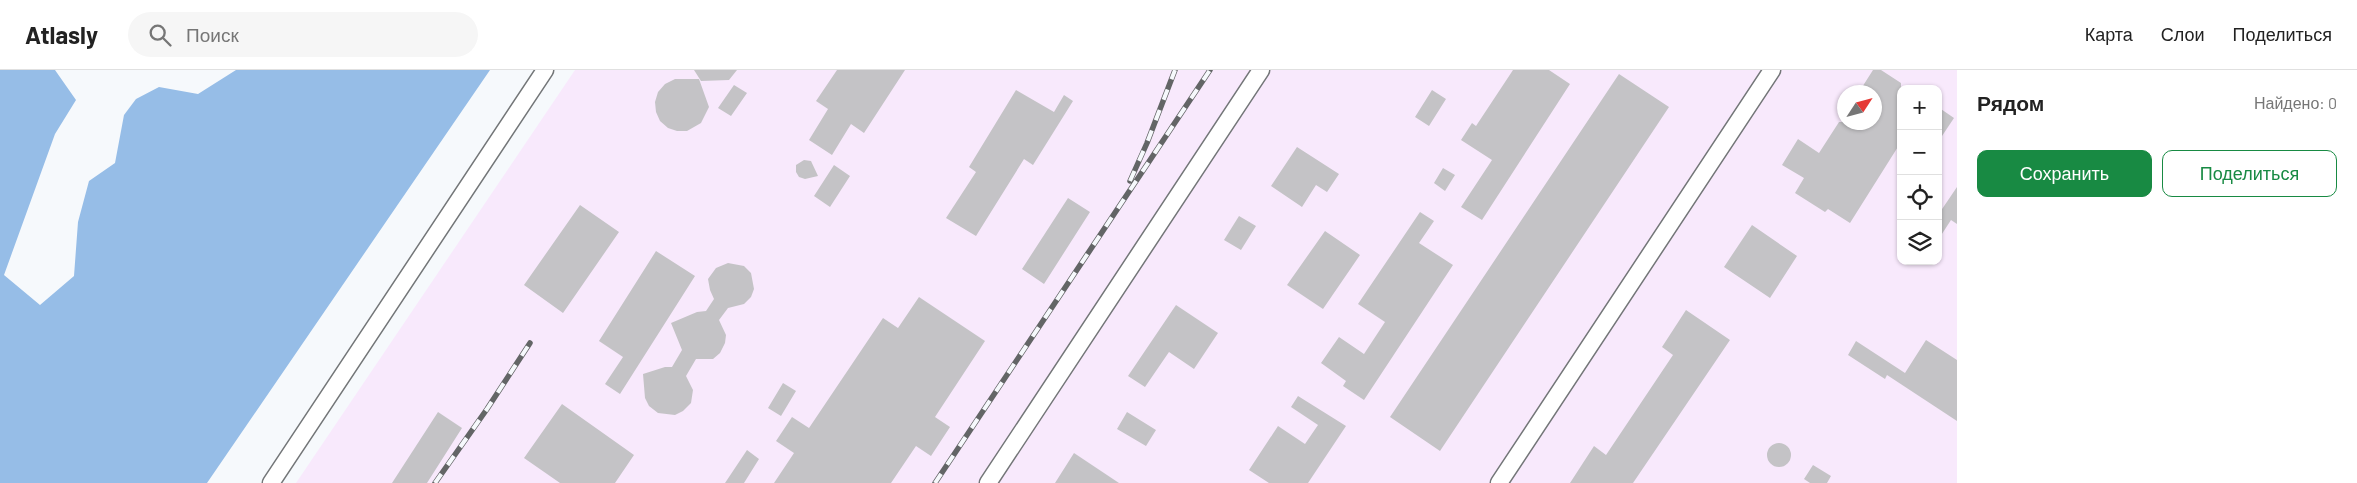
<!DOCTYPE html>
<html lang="ru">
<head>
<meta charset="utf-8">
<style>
	body { margin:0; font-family:Barlow,sans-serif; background:#f6f6f6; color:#222 }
	.controls { position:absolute; right:15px; top:15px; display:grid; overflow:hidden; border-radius:10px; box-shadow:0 1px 4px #0004 }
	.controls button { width:45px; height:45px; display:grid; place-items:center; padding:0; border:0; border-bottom:1px solid #e0e0e0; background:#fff; color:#222; font:25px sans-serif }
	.compass { position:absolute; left:1837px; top:15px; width:45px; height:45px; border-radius:50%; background:#fff; box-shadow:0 1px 4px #0004; rotate:54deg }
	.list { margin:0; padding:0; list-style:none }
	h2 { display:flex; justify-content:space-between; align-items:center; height:65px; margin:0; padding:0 20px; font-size:21px }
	h2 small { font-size:16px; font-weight:400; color:#767676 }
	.actions { display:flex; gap:10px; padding:15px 20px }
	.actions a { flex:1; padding:11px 0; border:1px solid #188a43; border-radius:10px; text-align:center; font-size:18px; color:#188a43 }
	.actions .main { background:#188a43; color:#fff }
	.icon { flex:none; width:28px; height:28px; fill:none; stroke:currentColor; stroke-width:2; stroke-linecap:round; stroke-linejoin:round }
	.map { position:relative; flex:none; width:1957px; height:413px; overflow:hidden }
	header { display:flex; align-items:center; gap:30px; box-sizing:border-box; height:70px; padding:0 25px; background:#fff; border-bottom:1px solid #e0e0e0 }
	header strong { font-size:24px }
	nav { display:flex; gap:28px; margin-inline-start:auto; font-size:18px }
	.search { width:350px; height:45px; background:#f6f6f6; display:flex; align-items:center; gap:12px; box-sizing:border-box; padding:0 18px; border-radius:28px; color:#767676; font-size:19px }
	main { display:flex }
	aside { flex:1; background:#fff }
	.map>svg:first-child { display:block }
	.industrial { fill:#f8e9fc; fill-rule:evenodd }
	.forest { fill:#96bde7 }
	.building { fill:#c4c3c6 }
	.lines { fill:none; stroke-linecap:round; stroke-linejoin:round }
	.minor-casing { stroke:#737678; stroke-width:19 }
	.minor { stroke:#fff; stroke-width:16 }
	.rail-casing { stroke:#636566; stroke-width:5.5 }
	.rail { stroke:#f6f9fc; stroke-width:4; stroke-dasharray:11; stroke-linecap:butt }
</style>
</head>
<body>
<header>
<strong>Atlasly</strong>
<div class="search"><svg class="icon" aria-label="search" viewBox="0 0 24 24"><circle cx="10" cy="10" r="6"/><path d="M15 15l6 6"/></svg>Поиск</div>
<nav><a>Карта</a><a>Слои</a><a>Поделиться</a></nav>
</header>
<main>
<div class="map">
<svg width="1957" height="413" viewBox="0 0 1957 413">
	<rect width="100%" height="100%" fill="#f6f9fc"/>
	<path class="industrial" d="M 575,0 L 1957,0 L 1957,413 L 296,413 ZM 1901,19 L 1938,19 L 1938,191 L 1901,191 ZM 1844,22 L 1874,22 L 1874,52 L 1844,52 Z"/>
	<path class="forest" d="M 0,0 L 55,0 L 76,30 L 55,64 L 4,205 L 40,235 L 74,206 L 78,152 L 89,111 L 115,93 L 124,45 L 136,29 L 159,17 L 198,24 L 236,0 L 490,0 L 207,413 L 0,413 Z"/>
	<path class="building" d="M 694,0 L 737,0 L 729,10 L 701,11 Z
		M 837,0 L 905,0 L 864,63 L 851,54 L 832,85 L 809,70 L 828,39 L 816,31 Z
		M 1513,0 L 1549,0 L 1570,14 L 1482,150 L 1461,137 L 1492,90 L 1461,70 L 1472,53 L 1476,56 Z
		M 1873,0 L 1881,0 L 1901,13 L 1901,72 L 1850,153 L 1828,139 L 1825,142 L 1795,123 L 1804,108 L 1782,95 L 1798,69 L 1819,83 L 1839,52 L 1874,52 L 1874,22 L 1859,22 Z
		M 1619,4 L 1669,37 L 1440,381 L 1390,347 Z
		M 675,9 L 699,9 L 709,37 L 701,53 L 687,61 L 677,61 L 668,58 L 660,51 L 656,42 L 655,32 L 658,22 L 665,14 Z
		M 734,15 L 747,23 L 731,46 L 718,38 Z
		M 1016,20 L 1054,42 L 1064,25 L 1073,31 L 1033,95 L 1024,89 L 976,166 L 946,148 L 976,102 L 969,97 Z
		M 1432,20 L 1446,29 L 1429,56 L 1415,47 Z
		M 1938,37 L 1954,48 L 1938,72 Z
		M 1297,77 L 1339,104 L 1327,122 L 1316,115 L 1302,137 L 1271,116 Z
		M 804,90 L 811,91 L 818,106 L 805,109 L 799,107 L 796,102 L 796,95 Z
		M 834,95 L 850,106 L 830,137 L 814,126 Z
		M 1443,98 L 1455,105 L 1445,121 L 1434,113 Z
		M 1957,117 L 1957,154 L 1951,150 L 1938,170 L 1938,145 Z
		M 1068,128 L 1090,142 L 1044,214 L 1022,199 Z
		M 580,135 L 619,162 L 563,243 L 524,215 Z
		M 1420,142 L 1434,151 L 1419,173 L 1453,195 L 1364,330 L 1343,316 L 1346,311 L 1321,293 L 1339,267 L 1364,284 L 1385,252 L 1358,234 Z
		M 1239,146 L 1256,156 L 1241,180 L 1224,170 Z
		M 1752,155 L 1797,186 L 1770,228 L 1724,197 Z
		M 1325,161 L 1360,185 L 1323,239 L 1287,215 Z
		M 656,181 L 695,206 L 620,324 L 605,314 L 623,287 L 599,271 Z
		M 728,193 L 744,196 L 751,203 L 754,219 L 751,227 L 744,234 L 728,238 L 719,250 L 726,265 L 725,273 L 720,283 L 713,289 L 696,289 L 686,306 L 693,320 L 691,333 L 683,341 L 675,345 L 658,343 L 649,336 L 645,328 L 643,304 L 665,297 L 672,297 L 682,280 L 671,253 L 697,242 L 706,241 L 714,229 L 710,220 L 708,209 L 716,198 Z
		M 919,227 L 985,271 L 935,347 L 950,357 L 931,386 L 916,376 L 891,413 L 774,413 L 794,383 L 776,371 L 792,347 L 809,358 L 883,248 L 898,258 Z
		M 1176,235 L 1218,263 L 1194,299 L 1169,282 L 1145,317 L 1128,306 Z
		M 1686,240 L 1730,270 L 1633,413 L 1570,413 L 1594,376 L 1606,385 L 1673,285 L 1662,277 Z
		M 1926,270 L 1957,290 L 1957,351 L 1887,305 L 1885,309 L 1848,285 L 1856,271 L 1905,303 Z
		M 783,313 L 796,321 L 781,346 L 768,338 Z
		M 1298,326 L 1346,356 L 1308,413 L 1269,413 L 1249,400 L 1278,356 L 1305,374 L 1318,355 L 1291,337 Z
		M 562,334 L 634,385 L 615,413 L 560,413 L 524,388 Z
		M 438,342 L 462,358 L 427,413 L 392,413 Z
		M 1127,342 L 1156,360 L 1146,376 L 1117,359 Z
		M1767 385a12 12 0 1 1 24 0a12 12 0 1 1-24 0Z
		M 747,380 L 759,389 L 744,413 L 725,413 Z
		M 1074,383 L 1119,413 L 1055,413 Z
		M 1813,395 L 1831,406 L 1827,413 L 1810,413 L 1804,409 Z"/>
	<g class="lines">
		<defs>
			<path id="minor" d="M 271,413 L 545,0
				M 988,413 L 1261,0
				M 1499,413 L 1772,0"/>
		</defs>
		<use href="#minor" class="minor-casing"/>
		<use href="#minor" class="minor"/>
		<defs>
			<path id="rail" d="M 1130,111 L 1147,73 L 1175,0
				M 435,413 L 487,339 L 530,273
				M 935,413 L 1210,0"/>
		</defs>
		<use href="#rail" class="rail-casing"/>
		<use href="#rail" class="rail"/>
	</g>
</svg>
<div class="controls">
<button>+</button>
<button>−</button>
<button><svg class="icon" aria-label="locate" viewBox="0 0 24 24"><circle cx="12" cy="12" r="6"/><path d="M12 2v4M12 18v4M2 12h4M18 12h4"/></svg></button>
<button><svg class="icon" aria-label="layers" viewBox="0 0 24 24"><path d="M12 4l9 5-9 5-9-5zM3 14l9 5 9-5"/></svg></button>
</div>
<svg class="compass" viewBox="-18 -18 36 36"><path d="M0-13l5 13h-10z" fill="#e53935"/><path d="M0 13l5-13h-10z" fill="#767676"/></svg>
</div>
<aside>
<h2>Рядом<small>Найдено: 0</small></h2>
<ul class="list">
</ul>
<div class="actions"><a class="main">Сохранить</a><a>Поделиться</a></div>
</aside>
</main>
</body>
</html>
